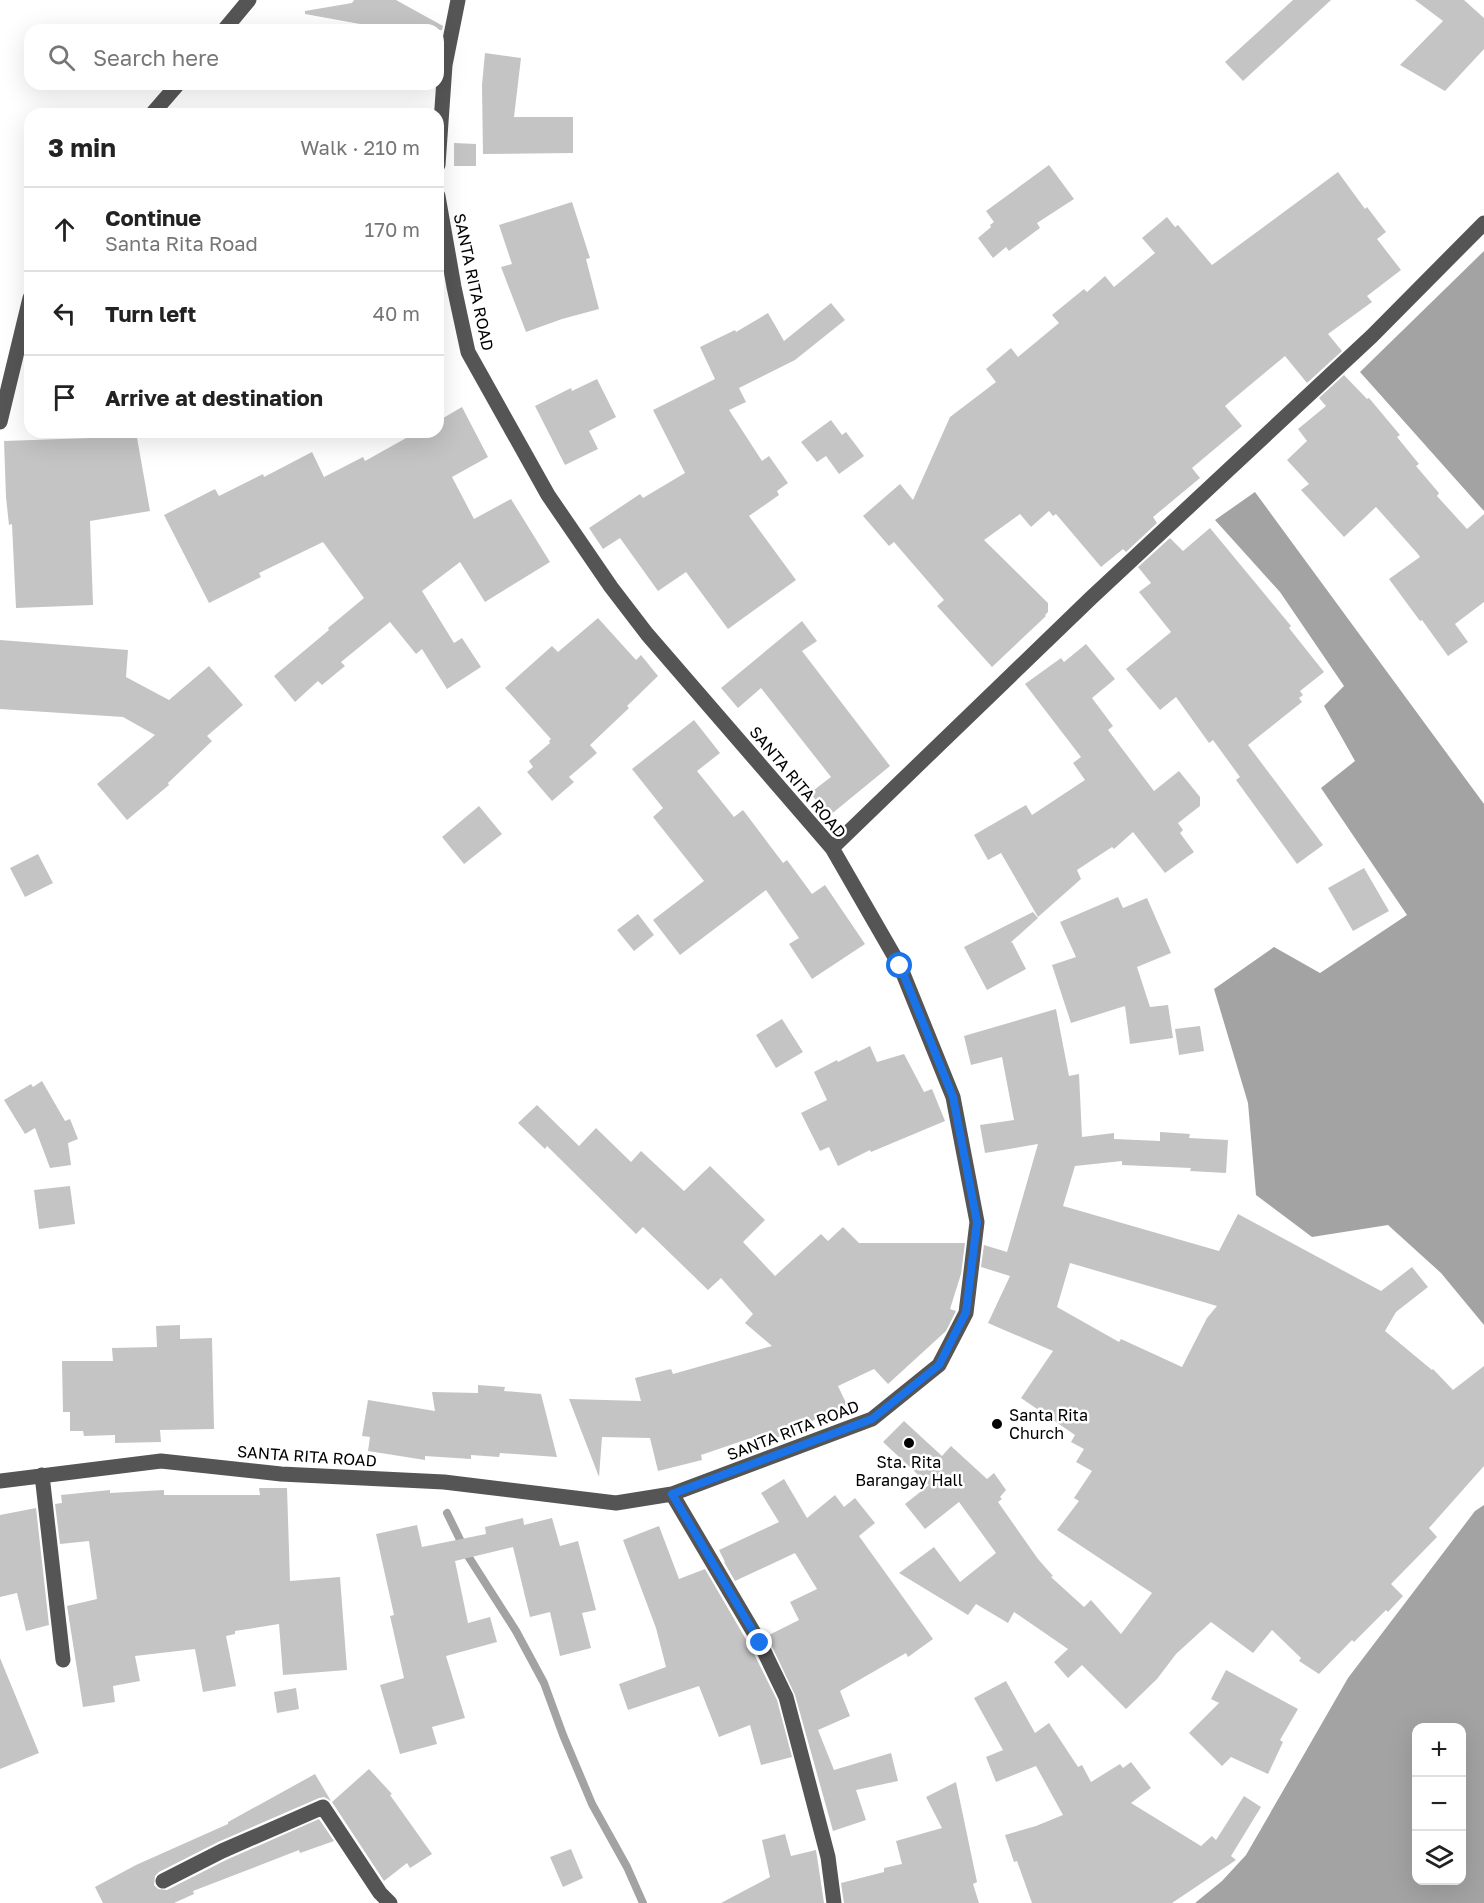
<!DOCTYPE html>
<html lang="en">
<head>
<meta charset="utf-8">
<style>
	body { margin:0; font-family:"Golos Text",sans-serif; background:#f6f6f6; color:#222 }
	.controls { position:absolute; right:18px; bottom:18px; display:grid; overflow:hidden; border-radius:12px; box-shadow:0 6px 24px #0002 }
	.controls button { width:54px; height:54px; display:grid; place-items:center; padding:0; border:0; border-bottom:2px solid #e0e0e0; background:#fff; color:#222; font:30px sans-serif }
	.stop { position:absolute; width:18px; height:18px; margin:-14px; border:4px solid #1a73e8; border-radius:50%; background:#fff }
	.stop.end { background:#1a73e8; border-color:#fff; box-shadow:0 2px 6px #0008 }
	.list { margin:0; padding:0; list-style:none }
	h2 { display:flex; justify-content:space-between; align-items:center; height:78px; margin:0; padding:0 24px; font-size:26px }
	h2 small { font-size:20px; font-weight:400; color:#767676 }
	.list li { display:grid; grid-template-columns:39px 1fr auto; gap:18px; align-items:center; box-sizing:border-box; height:84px; padding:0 24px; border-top:2px solid #e0e0e0 }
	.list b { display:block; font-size:22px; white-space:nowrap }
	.list p { margin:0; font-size:20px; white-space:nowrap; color:#767676 }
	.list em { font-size:20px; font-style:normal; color:#767676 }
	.icon { flex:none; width:33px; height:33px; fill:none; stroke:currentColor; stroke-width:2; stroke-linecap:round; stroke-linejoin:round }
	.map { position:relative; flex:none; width:1484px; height:1903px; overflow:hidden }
	.search { position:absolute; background:#fff; box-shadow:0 6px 24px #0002; left:24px; top:24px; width:420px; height:66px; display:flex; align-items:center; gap:15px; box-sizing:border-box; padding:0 21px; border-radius:18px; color:#767676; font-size:22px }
	.panel { position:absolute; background:#fff; box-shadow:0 6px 24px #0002; left:24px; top:108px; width:420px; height:330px; border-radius:18px }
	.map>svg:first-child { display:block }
	.water { fill:#a3a3a3; fill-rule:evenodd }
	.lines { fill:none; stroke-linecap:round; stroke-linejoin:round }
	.stream { stroke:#a3a3a3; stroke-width:8 }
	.building { fill:#c4c4c4; fill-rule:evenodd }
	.minor { stroke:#555; stroke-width:15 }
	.route { stroke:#1a73e8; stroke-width:8 }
	.poi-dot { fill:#000; stroke:#fff; stroke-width:2 }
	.labels { text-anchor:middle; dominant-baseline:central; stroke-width:5; stroke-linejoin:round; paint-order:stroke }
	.street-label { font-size:16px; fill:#000; stroke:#fff }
	.poi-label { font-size:16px; fill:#000; stroke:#fff; text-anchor:start }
</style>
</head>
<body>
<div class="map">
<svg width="1484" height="1903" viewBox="0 0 1484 1903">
	<rect width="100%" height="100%" fill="#fff"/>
	<path class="water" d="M 1484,251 L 1484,511 L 1360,372 Z
		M 1255,492 L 1484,804 L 1484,1325 L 1441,1273 L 1388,1225 L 1312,1237 L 1256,1195 L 1248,1103 L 1214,989 L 1274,947 L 1320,973 L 1407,915 L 1321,788 L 1355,761 L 1324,706 L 1344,686 L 1280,592 L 1215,520 Z
		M 1484,1505 L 1484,1903 L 1195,1903 L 1222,1881 L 1246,1855 L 1348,1678 L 1475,1511 ZM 1416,1728 L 1462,1728 L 1462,1880 L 1416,1880 Z"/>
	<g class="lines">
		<path class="stream" d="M 447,1513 L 468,1556 L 516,1631 L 544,1683 L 563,1735 L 592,1804 L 627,1867 L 643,1903"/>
	</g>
	<path class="building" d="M 354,0 L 396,0 L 443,26 L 442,30 L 393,30 L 305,14 L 305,11 L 352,3 Z
		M 1293,0 L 1331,0 L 1243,81 L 1225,62 Z
		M 1415,0 L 1464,0 L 1484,18 L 1484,49 L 1445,91 L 1400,65 L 1443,21 Z
		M 485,53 L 521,58 L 514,117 L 573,117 L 573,153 L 483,154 L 482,85 Z
		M 454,143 L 476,144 L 476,166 L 454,166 Z
		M 1049,165 L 1074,199 L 1037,223 L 1040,228 L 1009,251 L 1006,247 L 993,258 L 978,238 L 991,227 L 990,225 L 994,222 L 986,211 Z
		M 1338,172 L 1365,209 L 1367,207 L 1386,232 L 1377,239 L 1401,270 L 1367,296 L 1372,302 L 1328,334 L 1342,351 L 1307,383 L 1285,356 L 1225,406 L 1242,426 L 1192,468 L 1200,478 L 1153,517 L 1157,523 L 1126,552 L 1123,549 L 1101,567 L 1056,514 L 1053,516 L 1049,511 L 1031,527 L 1020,514 L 984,540 L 1048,603 L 1048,612 L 1045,615 L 1046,616 L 992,667 L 937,606 L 944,600 L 894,542 L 889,546 L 863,516 L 900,484 L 913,500 L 950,417 L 996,382 L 986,369 L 1011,348 L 1018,357 L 1059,323 L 1052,315 L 1084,289 L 1087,292 L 1105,276 L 1114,287 L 1155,253 L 1142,238 L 1167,217 L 1175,227 L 1178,225 L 1212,265 Z
		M 572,202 L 590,258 L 586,259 L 599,309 L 562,319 L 526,332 L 501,267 L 512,264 L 499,225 Z
		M 831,303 L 845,320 L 795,360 L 739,388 L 746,402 L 729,410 L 762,461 L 769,456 L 788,483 L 777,491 L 779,495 L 749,516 L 796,580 L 728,629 L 686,572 L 658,591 L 620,538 L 603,549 L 589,528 L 640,494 L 643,498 L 685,473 L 653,410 L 715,379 L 700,347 L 735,330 L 736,332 L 768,313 L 784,341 Z
		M 1344,375 L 1367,399 L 1369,398 L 1400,435 L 1397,437 L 1419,464 L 1416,466 L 1439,493 L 1437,496 L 1467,529 L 1484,514 L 1484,602 L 1455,624 L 1468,642 L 1448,656 L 1422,620 L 1420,621 L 1389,579 L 1420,557 L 1418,554 L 1376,507 L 1344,537 L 1301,490 L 1309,484 L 1287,460 L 1307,441 L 1298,429 L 1326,406 L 1319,398 Z
		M 597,379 L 616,417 L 589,431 L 598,449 L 565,465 L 535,406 L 571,388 L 572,391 Z
		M 462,407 L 488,457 L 452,477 L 474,519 L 511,499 L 550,562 L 485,602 L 460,562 L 422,591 L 454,643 L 462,638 L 481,667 L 447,689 L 422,649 L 416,654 L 390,622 L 341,662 L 345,666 L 322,685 L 318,681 L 295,702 L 274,676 L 329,630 L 328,628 L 364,598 L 323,542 L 259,573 L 261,577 L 209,603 L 164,515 L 215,489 L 219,496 L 263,474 L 264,477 L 312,452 L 324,477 L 363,457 L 365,461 L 417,432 L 438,432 L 438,421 Z
		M 831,420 L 842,435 L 846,432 L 864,456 L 839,474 L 826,456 L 817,462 L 801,442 Z
		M 89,432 L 136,432 L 150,511 L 90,521 L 93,605 L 16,608 L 12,524 L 9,525 L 6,497 L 4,441 L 90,438 Z
		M 1210,528 L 1291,626 L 1289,628 L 1324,672 L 1300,691 L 1303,695 L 1299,698 L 1302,702 L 1248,745 L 1323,845 L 1297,864 L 1236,780 L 1240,777 L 1213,740 L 1209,743 L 1176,697 L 1160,710 L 1126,669 L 1171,632 L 1139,592 L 1151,583 L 1138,567 L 1170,538 L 1183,551 Z
		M 598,618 L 636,660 L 641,655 L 658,676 L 627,706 L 629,708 L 590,745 L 597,753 L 569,777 L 574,782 L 552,801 L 527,772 L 533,767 L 529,761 L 550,743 L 549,741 L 551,739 L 505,688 L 552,646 L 558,652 Z
		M 802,621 L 817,641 L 802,651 L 890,766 L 829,816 L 810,793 L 831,777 L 761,688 L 738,708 L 721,688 Z
		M 0,640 L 128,650 L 126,677 L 169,700 L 209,666 L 243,705 L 207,736 L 212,741 L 168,783 L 169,785 L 127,820 L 97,784 L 155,735 L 123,717 L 0,709 Z
		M 1086,644 L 1115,679 L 1092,698 L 1113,726 L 1108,730 L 1154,791 L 1179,771 L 1200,797 L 1200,806 L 1178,823 L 1183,830 L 1180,833 L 1194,852 L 1165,873 L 1133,832 L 1114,849 L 1112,847 L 1077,870 L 1081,879 L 1038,917 L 1001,853 L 988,860 L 974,835 L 1026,805 L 1032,815 L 1085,780 L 1073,763 L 1081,757 L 1025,684 L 1061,658 L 1064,662 Z
		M 694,720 L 720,753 L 697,771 L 734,817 L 743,810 L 783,863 L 787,860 L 812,894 L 825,885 L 865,944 L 812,979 L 789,944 L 799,938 L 766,890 L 680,955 L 653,920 L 704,881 L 653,817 L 663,808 L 632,769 Z
		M 479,806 L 502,834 L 464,864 L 442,837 Z
		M 38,854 L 53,883 L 25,897 L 10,868 Z
		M 1364,868 L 1389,911 L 1353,931 L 1328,888 Z
		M 1118,897 L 1123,908 L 1147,898 L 1171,953 L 1137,967 L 1150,1007 L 1168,1005 L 1173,1038 L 1130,1044 L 1125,1006 L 1071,1023 L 1052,965 L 1076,957 L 1060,922 Z
		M 1033,912 L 1038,918 L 1010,943 L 1012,942 L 1026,969 L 987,990 L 964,947 Z
		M 638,914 L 654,935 L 634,951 L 617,930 Z
		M 1056,1009 L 1069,1076 L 1079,1074 L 1082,1137 L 1114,1133 L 1114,1139 L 1160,1141 L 1160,1132 L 1190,1134 L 1189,1138 L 1228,1140 L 1226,1173 L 1190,1171 L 1191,1168 L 1122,1165 L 1122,1161 L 1075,1166 L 1063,1206 L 1219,1251 L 1238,1214 L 1381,1291 L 1412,1267 L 1428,1287 L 1396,1312 L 1385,1331 L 1432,1370 L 1433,1369 L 1453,1390 L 1484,1366 L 1484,1466 L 1429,1528 L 1437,1537 L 1391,1584 L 1403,1596 L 1388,1612 L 1386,1610 L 1354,1642 L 1352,1640 L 1319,1674 L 1299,1661 L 1301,1658 L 1272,1630 L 1253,1653 L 1211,1622 L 1176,1654 L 1157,1679 L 1126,1709 L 1082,1665 L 1068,1678 L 1054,1662 L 1068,1649 L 1014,1612 L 1008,1623 L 976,1604 L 968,1615 L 899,1573 L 934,1547 L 960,1582 L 996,1553 L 959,1502 L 925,1529 L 905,1504 L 929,1485 L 883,1442 L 904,1421 L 942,1456 L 951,1446 L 987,1479 L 994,1473 L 1006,1490 L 1000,1497 L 1002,1499 L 998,1502 L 1038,1559 L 1053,1576 L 1051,1577 L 1084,1607 L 1091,1600 L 1121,1634 L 1152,1593 L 1057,1530 L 1079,1501 L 1074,1498 L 1092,1471 L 1076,1462 L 1084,1449 L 1071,1442 L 1075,1435 L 1021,1398 L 1053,1351 L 988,1323 L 1010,1276 L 981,1267 L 984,1245 L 1007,1252 L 1038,1144 L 985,1153 L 980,1125 L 1014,1120 L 1002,1057 L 971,1065 L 964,1036 ZM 1070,1263 L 1217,1306 L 1207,1318 L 1182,1367 L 1121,1339 L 1119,1342 L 1057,1307 Z
		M 782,1019 L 803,1052 L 776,1068 L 756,1035 Z
		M 1200,1026 L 1204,1051 L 1179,1055 L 1175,1029 Z
		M 870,1046 L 877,1062 L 904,1054 L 924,1092 L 932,1089 L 945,1121 L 871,1152 L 870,1150 L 838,1166 L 829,1147 L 820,1151 L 801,1113 L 827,1100 L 814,1072 L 837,1060 L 838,1062 Z
		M 42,1081 L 65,1121 L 70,1119 L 78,1139 L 68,1143 L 71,1165 L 50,1168 L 35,1128 L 25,1134 L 4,1100 L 31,1084 L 33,1087 Z
		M 537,1105 L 579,1146 L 596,1128 L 631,1162 L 641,1151 L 684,1191 L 710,1166 L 765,1220 L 743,1242 L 775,1276 L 821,1234 L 828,1241 L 843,1227 L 859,1243 L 965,1243 L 961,1274 L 950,1309 L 956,1311 L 946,1331 L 888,1384 L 874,1369 L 838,1386 L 847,1405 L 801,1426 L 802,1428 L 754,1446 L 751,1438 L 701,1455 L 702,1460 L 658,1471 L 650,1438 L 602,1437 L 599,1477 L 569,1399 L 641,1401 L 635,1378 L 671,1369 L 673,1374 L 772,1346 L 745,1323 L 753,1314 L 721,1278 L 708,1290 L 643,1227 L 636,1234 L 547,1146 L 545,1149 L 518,1123 Z
		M 70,1186 L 75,1224 L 39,1229 L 34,1190 Z
		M 180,1325 L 180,1339 L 212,1338 L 214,1429 L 160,1430 L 161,1442 L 115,1443 L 115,1435 L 84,1436 L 83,1431 L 70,1431 L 70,1412 L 63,1412 L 62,1361 L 113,1361 L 112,1348 L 157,1347 L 156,1326 Z
		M 478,1385 L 505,1387 L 504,1391 L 541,1394 L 557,1457 L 500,1453 L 499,1457 L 471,1455 L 471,1459 L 425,1456 L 425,1460 L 368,1451 L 370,1437 L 362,1436 L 368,1400 L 435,1411 L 432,1392 L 478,1393 Z
		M 784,1479 L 807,1518 L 835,1495 L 844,1507 L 855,1498 L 875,1523 L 859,1536 L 933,1639 L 908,1657 L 906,1653 L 840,1691 L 850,1716 L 818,1730 L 834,1770 L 891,1753 L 898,1781 L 856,1790 L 866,1820 L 833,1831 L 795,1695 L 767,1636 L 799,1620 L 790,1602 L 817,1589 L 795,1553 L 735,1581 L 724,1562 L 725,1562 L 719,1550 L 779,1522 L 761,1493 Z
		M 259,1488 L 287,1488 L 290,1581 L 340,1577 L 347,1670 L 283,1675 L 279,1624 L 235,1631 L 235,1634 L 226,1636 L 236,1686 L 203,1692 L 195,1649 L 135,1656 L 140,1681 L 113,1686 L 115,1702 L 83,1707 L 67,1606 L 97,1599 L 89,1541 L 60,1544 L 55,1504 L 62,1503 L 61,1495 L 110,1490 L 110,1493 L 164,1490 L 164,1495 L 260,1495 Z
		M 36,1508 L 49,1625 L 26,1631 L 17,1593 L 0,1597 L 0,1515 Z
		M 523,1518 L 524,1525 L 552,1518 L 560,1546 L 578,1541 L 596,1610 L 582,1613 L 591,1648 L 560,1656 L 550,1612 L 530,1617 L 513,1547 L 455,1561 L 468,1623 L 490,1617 L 497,1642 L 446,1656 L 465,1718 L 432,1727 L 437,1744 L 400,1754 L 380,1685 L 404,1678 L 390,1616 L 394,1615 L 376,1534 L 417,1525 L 422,1547 L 486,1534 L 485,1527 Z
		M 659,1526 L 679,1579 L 705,1569 L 751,1648 L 777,1700 L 792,1757 L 761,1765 L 750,1725 L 719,1737 L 699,1686 L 628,1710 L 619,1684 L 666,1667 L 656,1628 L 623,1540 Z
		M 0,1658 L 39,1753 L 0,1769 Z
		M 1226,1670 L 1298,1709 L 1280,1740 L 1283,1742 L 1268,1774 L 1231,1757 L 1222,1766 L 1189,1733 L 1219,1703 L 1211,1699 Z
		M 1006,1681 L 1035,1733 L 1049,1723 L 1078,1767 L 1082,1765 L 1091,1782 L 1120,1764 L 1123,1768 L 1131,1762 L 1151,1788 L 1131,1803 L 1201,1846 L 1212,1836 L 1216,1840 L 1244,1796 L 1261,1807 L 1231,1856 L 1236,1860 L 1172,1903 L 1032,1903 L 1017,1861 L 1014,1862 L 1005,1835 L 1036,1826 L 1063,1815 L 1036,1766 L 996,1782 L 986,1757 L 1003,1750 L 974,1698 Z
		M 296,1688 L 299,1709 L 277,1713 L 274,1692 Z
		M 369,1769 L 392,1794 L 390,1795 L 432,1854 L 410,1868 L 407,1863 L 384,1881 L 332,1802 Z
		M 315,1774 L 331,1801 L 324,1797 L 319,1798 L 218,1842 L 159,1872 L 155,1876 L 154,1885 L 158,1889 L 167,1890 L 226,1860 L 319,1819 L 334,1841 L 300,1853 L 299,1850 L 193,1891 L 194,1894 L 174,1903 L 103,1903 L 95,1887 L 136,1865 L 228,1824 L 228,1822 Z
		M 956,1782 L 977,1882 L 973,1884 L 979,1903 L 844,1903 L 841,1883 L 884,1872 L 884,1868 L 902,1864 L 896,1841 L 942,1828 L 926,1797 Z
		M 785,1834 L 791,1856 L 816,1850 L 824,1903 L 721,1903 L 770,1877 L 762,1840 Z
		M 571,1849 L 583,1878 L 563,1887 L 550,1857 Z"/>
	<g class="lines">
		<path class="minor" d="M 224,30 L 249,0
			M 152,114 L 178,84
			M 438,165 L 445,65 L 458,0
			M 0,422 L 30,298
			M 832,848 L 1091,598 L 1372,336 L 1484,223
			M 42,1475 L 63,1660
			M 0,1481 L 161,1461 L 281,1474 L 444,1482 L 616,1503 L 672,1494 L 872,1419 L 939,1365 L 966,1313 L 977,1222 L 953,1097 L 900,966 L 832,848 L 647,634 L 611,587 L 548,495 L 468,352 L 454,287 L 438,196
			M 672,1494 L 760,1643 L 786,1697 L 828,1857 L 834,1903
			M 163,1881 L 222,1851 L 323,1807 L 380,1893 L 390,1903"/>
	</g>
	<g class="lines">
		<path class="route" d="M 760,1643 L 672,1494 L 872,1419 L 939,1365 L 966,1312 L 977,1222 L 953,1097 L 900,966"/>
	</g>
	<g class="poi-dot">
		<circle cx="997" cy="1424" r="6"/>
		<circle cx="909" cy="1443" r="6"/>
	</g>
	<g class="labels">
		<g class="street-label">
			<text transform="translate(474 282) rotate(78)">SANTA RITA ROAD</text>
			<text transform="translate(798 782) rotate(50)">SANTA RITA ROAD</text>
			<text transform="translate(793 1430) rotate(-21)">SANTA RITA ROAD</text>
			<text transform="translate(307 1456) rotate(4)">SANTA RITA ROAD</text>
		</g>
		<g class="poi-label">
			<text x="1009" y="1415">Santa Rita<tspan x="1009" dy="18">Church</tspan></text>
			<text x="909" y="1462" text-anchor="middle">Sta. Rita<tspan x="909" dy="18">Barangay Hall</tspan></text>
		</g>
	</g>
</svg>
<div class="controls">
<button>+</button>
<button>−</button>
<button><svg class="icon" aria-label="layers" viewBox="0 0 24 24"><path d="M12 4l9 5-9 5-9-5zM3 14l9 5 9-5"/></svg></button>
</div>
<div class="stop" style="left:900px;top:966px"></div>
<div class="stop end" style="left:760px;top:1643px"></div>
<div class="search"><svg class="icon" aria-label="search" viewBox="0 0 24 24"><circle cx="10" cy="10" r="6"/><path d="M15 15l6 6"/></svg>Search here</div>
<section class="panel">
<h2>3 min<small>Walk · 210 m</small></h2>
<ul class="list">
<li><svg class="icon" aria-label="ahead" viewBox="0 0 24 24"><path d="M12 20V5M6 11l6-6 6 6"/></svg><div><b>Continue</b><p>Santa Rita Road</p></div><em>170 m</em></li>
<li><svg class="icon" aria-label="left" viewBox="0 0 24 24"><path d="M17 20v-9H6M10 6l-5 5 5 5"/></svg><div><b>Turn left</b></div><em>40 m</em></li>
<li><svg class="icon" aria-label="arrive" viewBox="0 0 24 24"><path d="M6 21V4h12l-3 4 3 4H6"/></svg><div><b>Arrive at destination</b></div></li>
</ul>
</section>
</div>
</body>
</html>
